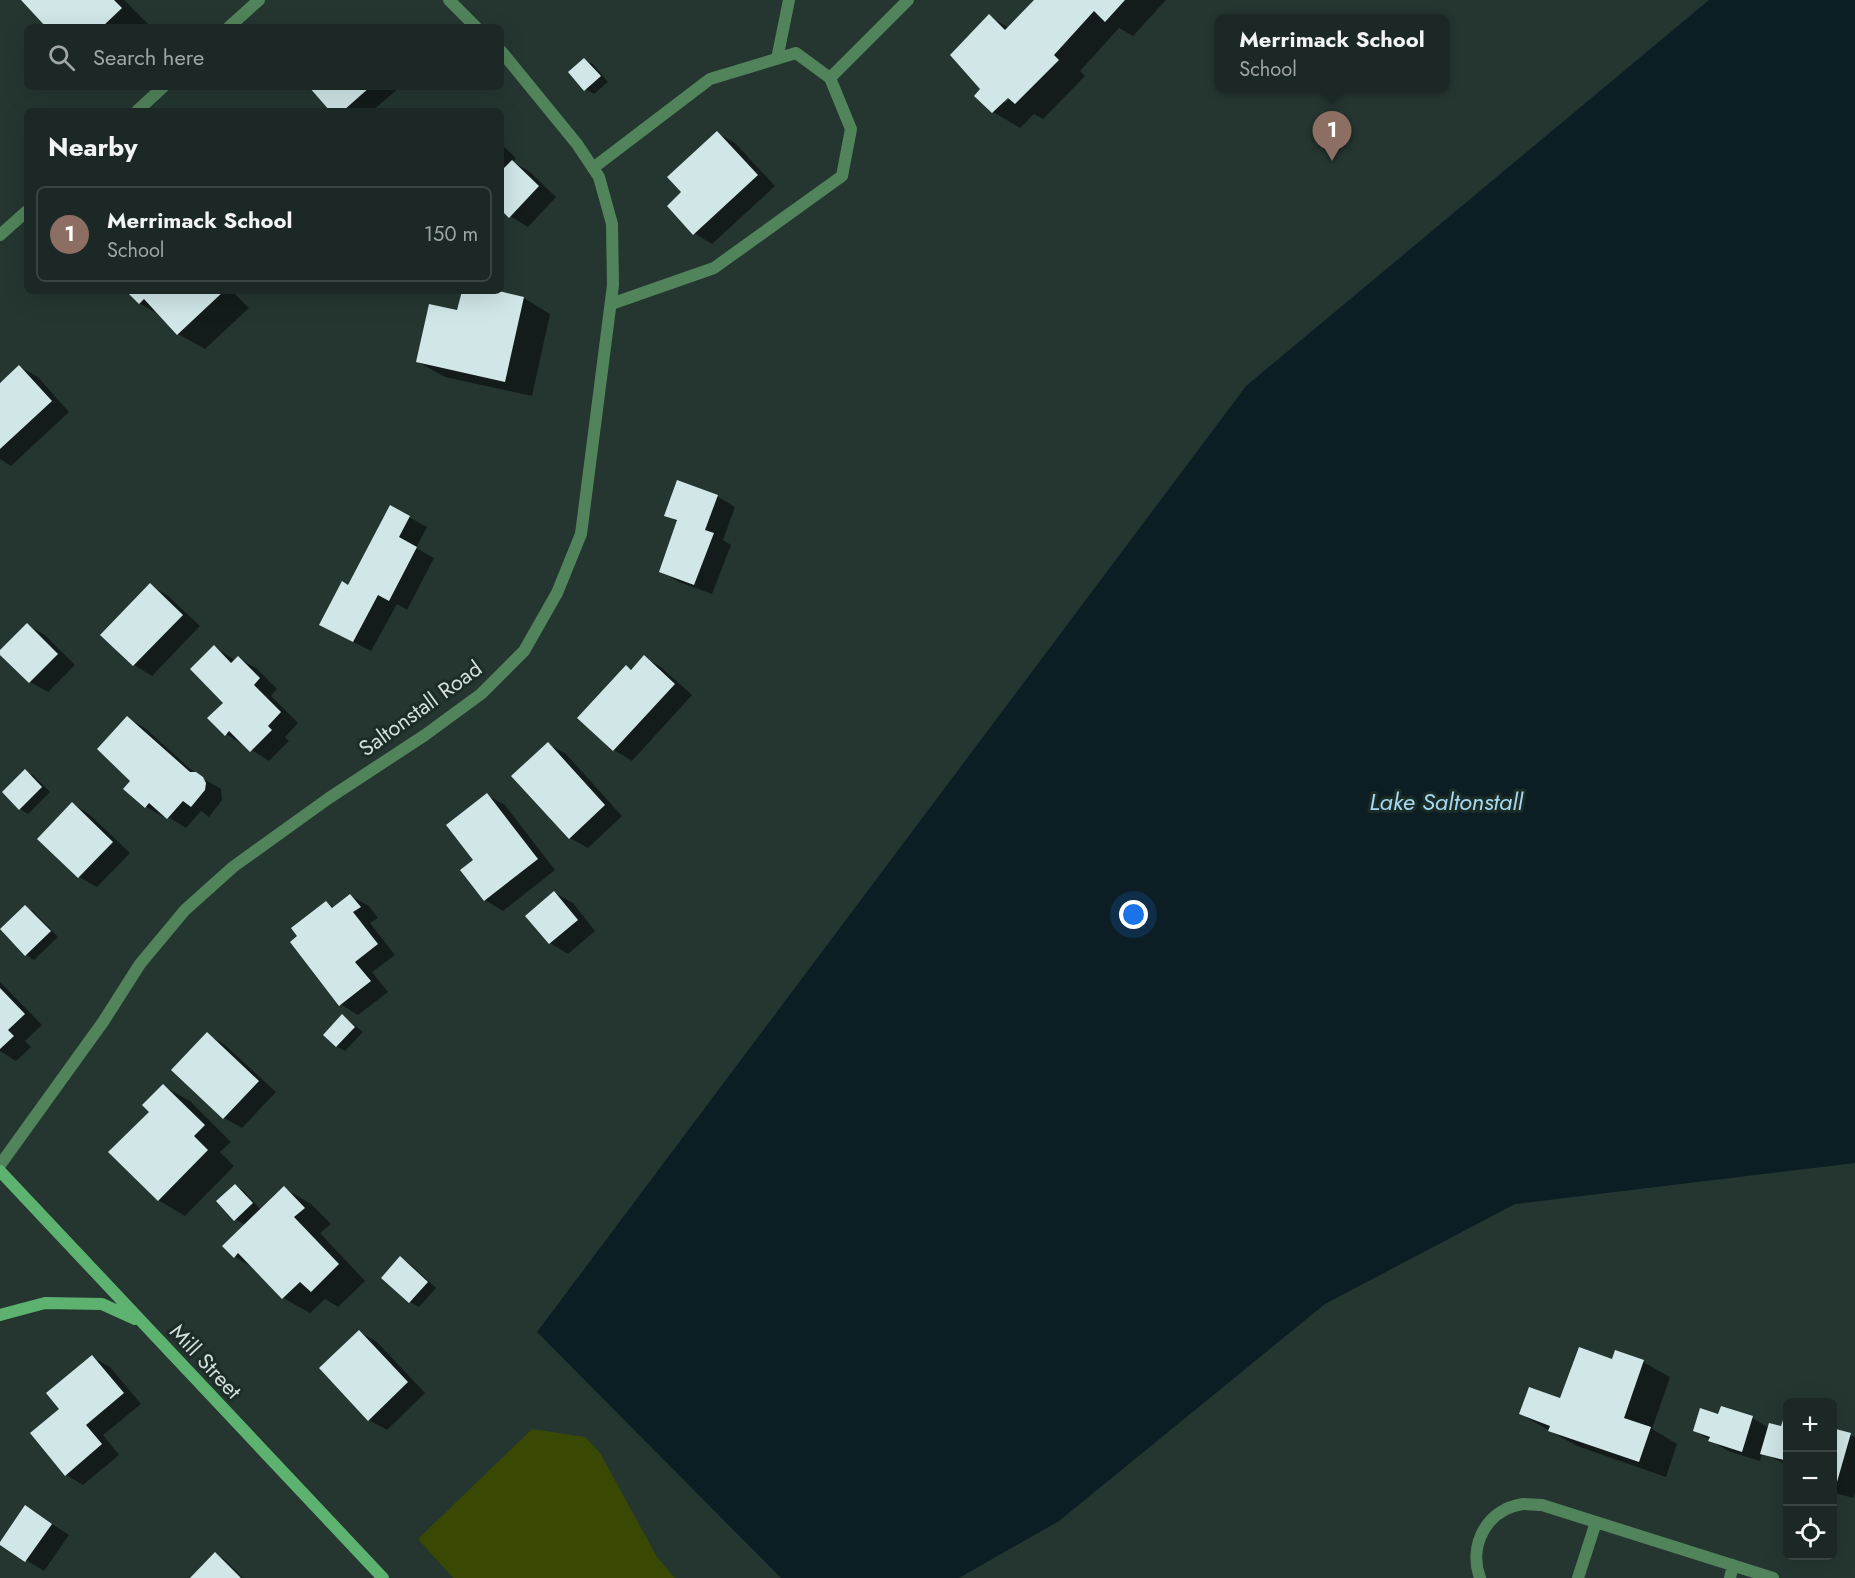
<!DOCTYPE html>
<html lang="en">
<head>
<meta charset="utf-8">
<style>
	body { margin:0; font-family:Jost,sans-serif; background:#25302d; color:#f1f3f6 }
	.controls { position:absolute; right:18px; bottom:18px; display:grid; overflow:hidden; border-radius:9px; box-shadow:0 6px 24px #0002 }
	.controls button { width:54px; height:54px; display:grid; place-items:center; padding:0; border:0; border-bottom:2px solid #3a4442; background:#1c2825; color:#f1f3f6; font:30px sans-serif }
	.you { position:absolute; left:1134px; top:915px; width:21px; height:21px; margin:-15px; border:4px solid #fff; border-radius:50%; background:#1a73e8; box-shadow:0 0 0 9px #1a73e833 }
	.badge { display:grid; place-items:center; width:39px; height:39px; border-radius:50%; background:#d09dff; color:#fff; font-size:20px; font-weight:700 }
	.pin { position:absolute; translate:-50% -50px; filter:drop-shadow(0 2px 3px #0008) }
	.pin::after { content:''; position:absolute; top:32px; width:21px; height:18px; background:inherit; clip-path:polygon(0 0,100% 0,50% 100%) }
	.popup { position:absolute; left:1215px; top:14px; width:234px; height:78px; box-sizing:border-box; display:grid; place-content:center; border-radius:9px; background:#1c2825; filter:drop-shadow(0 2px 4px #0005); font-size:20px; white-space:nowrap; color:#a0a6a7 }
	.popup b { font-size:22px; color:#f1f3f6 }
	.popup::after { content:''; position:absolute; left:50%; top:100%; margin-left:-12px; border:12px solid transparent; border-top-color:#1c2825 }
	.list { margin:0; padding:0; list-style:none }
	h2 { display:flex; justify-content:space-between; align-items:center; height:78px; margin:0; padding:0 24px; font-size:26px }
	h2 small { font-size:20px; font-weight:400; color:#a0a6a7 }
	.list li { display:grid; grid-template-columns:39px 1fr auto; gap:18px; align-items:center; box-sizing:border-box; height:96px; margin:0 12px 12px; padding:0 12px; border:2px solid #3a4442; border-radius:9px }
	.list b { display:block; font-size:22px; white-space:nowrap }
	.list p { margin:0; font-size:20px; white-space:nowrap; color:#a0a6a7 }
	.list em { font-size:20px; font-style:normal; color:#a0a6a7 }
	.icon { flex:none; width:33px; height:33px; fill:none; stroke:currentColor; stroke-width:2; stroke-linecap:round; stroke-linejoin:round }
	.map { position:relative; flex:none; width:1855px; height:1578px; overflow:hidden }
	.search { position:absolute; background:#1c2825; box-shadow:0 6px 24px #0002; left:24px; top:24px; width:480px; height:66px; display:flex; align-items:center; gap:15px; box-sizing:border-box; padding:0 21px; border-radius:9px; color:#a0a6a7; font-size:22px }
	.panel { position:absolute; background:#1c2825; box-shadow:0 6px 24px #0002; left:24px; top:108px; width:480px; height:186px; border-radius:9px }
	.map>svg:first-child { display:block }
	.green { fill:#394904 }
	.water { fill:#0d1d24 }
	.shadow { fill:#0007; fill-rule:evenodd }
	.building { fill:#d0e6e7 }
	.lines { fill:none; stroke-linecap:round; stroke-linejoin:round }
	.lane { stroke:#51845b; stroke-width:12 }
	.street { stroke:#51845b; stroke-width:12 }
	.secondary { stroke:#5db270; stroke-width:12 }
	.labels { text-anchor:middle; dominant-baseline:central; stroke-width:6; stroke-linejoin:round; paint-order:stroke }
	.street-label { font-size:22px; fill:#d4dfdb; stroke:#1c2c27 }
	.water-label { font-size:24px; font-style:italic; fill:#a5d9f1; stroke:#1c2c27 }
</style>
</head>
<body>
<div class="map">
<svg width="1855" height="1578" viewBox="0 0 1855 1578">
	<rect width="100%" height="100%" fill="#253631"/>
	<path class="green" d="M 532,1429 L 585,1437 L 600,1453 L 657,1557 L 675,1578 L 453,1578 L 418,1539 Z"/>
	<path class="water" d="M 1709,0 L 1855,0 L 1855,1163 L 1515,1204 L 1325,1304 L 1059,1521 L 959,1578 L 781,1578 L 537,1332 L 1246,386 Z"/>
	<path class="shadow" d="M 23,0 L 124,0 L 148,24 L 145,27 L 48,27 Z
		M 1036,0 L 1166,0 L 1133,36 L 1119,28 L 1080,71 L 1085,76 L 1043,119 L 1034,114 L 1020,128 L 993,112 L 976,96 L 982,89 L 989,16 L 1009,28 ZM 1014,94 L 1005,103 L 1003,101 Z
		M 584,60 L 593,64 L 608,82 L 594,94 L 585,89 Z
		M 311,87 L 400,87 L 372,111 L 331,111 Z
		M 717,133 L 735,143 L 775,186 L 712,244 L 694,233 L 683,192 Z
		M 501,144 L 516,158 L 513,162 L 530,172 L 556,197 L 528,227 L 510,216 L 501,208 Z
		M 128,291 L 232,291 L 249,308 L 205,349 L 178,334 L 160,315 L 139,303 Z
		M 463,291 L 492,291 L 524,298 L 550,314 L 532,396 L 445,377 L 418,362 L 458,312 Z
		M 20,367 L 38,377 L 69,412 L 11,466 L 0,459 L 0,381 L 3,382 Z
		M 717,496 L 735,507 L 723,540 L 731,545 L 712,594 L 679,582 L 661,571 L 678,522 L 666,515 Z
		M 409,517 L 427,527 L 416,548 L 434,558 L 407,610 L 397,604 L 371,651 L 339,635 L 349,587 Z
		M 150,585 L 168,596 L 200,626 L 152,676 L 134,665 Z
		M 27,625 L 45,635 L 75,665 L 48,692 L 30,682 L 0,652 Z
		M 215,647 L 236,661 L 238,658 L 256,668 L 277,689 L 271,696 L 298,723 L 285,737 L 289,741 L 269,761 L 226,734 L 225,703 Z
		M 644,657 L 662,668 L 692,695 L 632,761 L 614,750 L 579,718 L 626,667 L 633,670 Z
		M 127,718 L 145,728 L 197,775 L 221,789 L 222,800 L 209,817 L 201,811 L 186,828 L 165,815 L 164,817 L 146,807 Z
		M 548,744 L 566,754 L 622,816 L 588,848 L 570,838 Z
		M 25,771 L 34,776 L 50,792 L 28,814 L 20,809 Z
		M 487,795 L 505,805 L 555,870 L 503,911 L 485,900 L 462,870 L 475,860 Z
		M 73,804 L 90,815 L 130,853 L 97,887 L 79,877 Z
		M 555,893 L 573,903 L 595,931 L 568,954 L 550,943 Z
		M 351,896 L 369,906 L 378,918 L 370,923 L 395,955 L 372,972 L 388,992 L 358,1015 L 340,1004 L 326,902 L 335,908 Z
		M 25,907 L 34,912 L 58,937 L 34,960 L 26,955 Z
		M 0,982 L 42,1025 L 25,1041 L 31,1047 L 16,1061 L 0,1051 Z
		M 343,1016 L 363,1032 L 345,1051 L 336,1046 Z
		M 207,1034 L 225,1045 L 276,1092 L 242,1128 L 224,1118 Z
		M 163,1086 L 190,1101 L 231,1142 L 220,1152 L 234,1166 L 185,1216 L 158,1200 L 151,1112 Z
		M 235,1185 L 243,1190 L 261,1210 L 284,1188 L 311,1204 L 331,1224 L 320,1233 L 365,1281 L 338,1307 L 325,1299 L 310,1313 L 283,1298 L 255,1269 L 235,1257 L 245,1225 L 235,1219 Z
		M 400,1258 L 409,1263 L 436,1288 L 419,1307 L 410,1302 L 383,1278 Z
		M 359,1332 L 377,1342 L 425,1393 L 387,1430 L 369,1420 Z
		M 92,1357 L 110,1367 L 141,1404 L 103,1435 L 119,1455 L 83,1485 L 65,1474 L 61,1409 Z
		M 1613,1361 L 1643,1362 L 1670,1377 L 1652,1429 L 1677,1444 L 1666,1477 L 1577,1446 L 1520,1414 L 1561,1400 Z
		M 1719,1416 L 1752,1418 L 1769,1428 L 1782,1428 L 1788,1417 L 1788,1465 L 1762,1453 L 1760,1461 L 1728,1451 L 1695,1431 Z
		M 1832,1430 L 1855,1437 L 1855,1492 L 1853,1498 L 1832,1492 Z
		M 26,1507 L 69,1535 L 44,1571 L 1,1544 Z
		M 216,1554 L 224,1559 L 243,1578 L 192,1578 Z"/>
	<path class="building" d="M 21,0 L 114,0 L 122,8 L 102,27 L 46,27 Z
		M 1034,0 L 1125,0 L 1105,22 L 1094,11 L 1054,55 L 1059,60 L 1015,104 L 1008,98 L 992,113 L 974,96 L 980,89 L 950,55 L 989,14 L 1005,30 Z
		M 584,58 L 601,76 L 584,91 L 568,72 Z
		M 309,87 L 370,87 L 343,111 L 330,111 Z
		M 717,131 L 758,175 L 693,235 L 667,206 L 681,192 L 667,177 Z
		M 512,160 L 539,186 L 509,218 L 501,210 L 501,171 Z
		M 126,291 L 224,291 L 177,335 L 144,299 L 139,304 Z
		M 462,291 L 499,291 L 524,297 L 505,382 L 416,362 L 429,304 L 457,310 Z
		M 19,365 L 52,401 L 0,449 L 0,383 Z
		M 677,480 L 718,495 L 705,530 L 714,533 L 694,585 L 659,572 L 677,520 L 664,516 Z
		M 390,505 L 410,516 L 399,537 L 417,547 L 389,601 L 378,595 L 353,642 L 319,625 L 342,581 L 348,585 Z
		M 150,583 L 183,615 L 133,666 L 100,635 Z
		M 27,623 L 58,654 L 29,683 L 0,655 L 0,650 Z
		M 214,645 L 231,663 L 238,656 L 260,678 L 254,685 L 281,712 L 268,726 L 272,730 L 250,752 L 229,731 L 225,736 L 207,718 L 223,703 L 190,669 Z
		M 644,655 L 675,684 L 613,751 L 577,718 L 626,665 L 631,670 Z
		M 127,716 L 190,772 L 196,772 L 203,777 L 206,783 L 205,790 L 191,807 L 183,801 L 167,819 L 149,803 L 145,808 L 123,789 L 130,781 L 97,749 Z
		M 548,742 L 605,805 L 569,839 L 511,776 Z
		M 25,769 L 42,787 L 19,810 L 2,792 Z
		M 487,793 L 538,859 L 484,901 L 460,870 L 473,860 L 446,825 Z
		M 72,802 L 113,842 L 78,878 L 37,839 Z
		M 554,891 L 578,920 L 549,944 L 525,916 Z
		M 350,894 L 361,907 L 353,912 L 378,944 L 355,962 L 371,981 L 339,1006 L 290,942 L 297,936 L 291,928 L 326,901 L 332,908 Z
		M 25,905 L 51,931 L 25,956 L 0,929 Z
		M 0,988 L 25,1014 L 8,1030 L 14,1036 L 0,1049 Z
		M 342,1014 L 355,1027 L 336,1047 L 323,1035 Z
		M 207,1032 L 259,1081 L 223,1119 L 171,1070 Z
		M 163,1084 L 205,1125 L 194,1136 L 208,1150 L 158,1201 L 108,1152 L 149,1112 L 142,1105 Z
		M 235,1184 L 253,1203 L 234,1221 L 216,1201 Z
		M 284,1186 L 305,1208 L 294,1217 L 339,1264 L 311,1292 L 300,1282 L 282,1299 L 238,1253 L 234,1258 L 222,1246 Z
		M 400,1256 L 428,1282 L 409,1303 L 381,1278 Z
		M 359,1330 L 408,1382 L 368,1421 L 319,1368 Z
		M 1579,1347 L 1612,1359 L 1615,1350 L 1644,1360 L 1624,1418 L 1651,1427 L 1639,1462 L 1548,1431 L 1550,1426 L 1519,1414 L 1529,1387 L 1560,1398 Z
		M 92,1355 L 124,1393 L 86,1425 L 102,1444 L 65,1476 L 30,1433 L 59,1409 L 46,1393 Z
		M 1721,1406 L 1753,1416 L 1742,1452 L 1708,1441 L 1710,1437 L 1693,1431 L 1700,1408 L 1718,1414 Z
		M 1785,1414 L 1788,1415 L 1788,1461 L 1760,1454 L 1769,1423 L 1781,1426 Z
		M 1832,1428 L 1851,1433 L 1835,1489 L 1832,1488 Z
		M 25,1505 L 52,1524 L 25,1562 L 0,1545 L 0,1542 Z
		M 215,1552 L 241,1578 L 190,1578 Z"/>
	<g class="lines">
		<path class="lane" d="M 777,59 L 789,0
			M 830,78 L 908,0
			M 593,168 L 710,79 L 796,53 L 830,78 L 851,129 L 842,176 L 714,268 L 611,304"/>
		<path class="street" d="M 449,0 L 476,27
			M 229,27 L 259,0
			M 137,111 L 163,87
			M 0,235 L 27,211
			M 0,1165 L 103,1022 L 140,964 L 185,910 L 233,867 L 329,798 L 425,735 L 481,694 L 524,651 L 557,593 L 581,534 L 613,285 L 612,224 L 599,177 L 577,144 L 501,51
			M 1480,1578 C 1468,1545 1487,1509 1523,1504 C 1529,1504 1536,1505 1542,1505 L 1773,1578
			M 1578,1578 L 1596,1522
			M 1730,1578 L 1733,1565"/>
		<path class="secondary" d="M 0,1171 L 383,1578
			M 0,1315 L 45,1303 L 102,1304 L 135,1319"/>
	</g>
	<g class="labels">
		<g class="street-label">
			<text transform="translate(420 708) rotate(-36)">Saltonstall Road</text>
			<text transform="translate(206 1361) rotate(47)">Mill Street</text>
		</g>
		<g class="water-label">
			<text x="1446" y="801">Lake Saltonstall</text>
		</g>
	</g>
</svg>
<div class="controls">
<button>+</button>
<button>−</button>
<button><svg class="icon" aria-label="locate" viewBox="0 0 24 24"><circle cx="12" cy="12" r="6"/><path d="M12 2v4M12 18v4M2 12h4M18 12h4"/></svg></button>
</div>
<div class="you"></div>
<div class="pin badge" style="left:1332px;top:161px;background:#8d6e63">1</div>
<div class="popup"><b>Merrimack School</b>School</div>
<div class="search"><svg class="icon" aria-label="search" viewBox="0 0 24 24"><circle cx="10" cy="10" r="6"/><path d="M15 15l6 6"/></svg>Search here</div>
<section class="panel">
<h2>Nearby<small></small></h2>
<ul class="list">
<li><span class="badge" style="background:#8d6e63">1</span><div><b>Merrimack School</b><p>School</p></div><em>150 m</em></li>
</ul>
</section>
</div>
</body>
</html>
